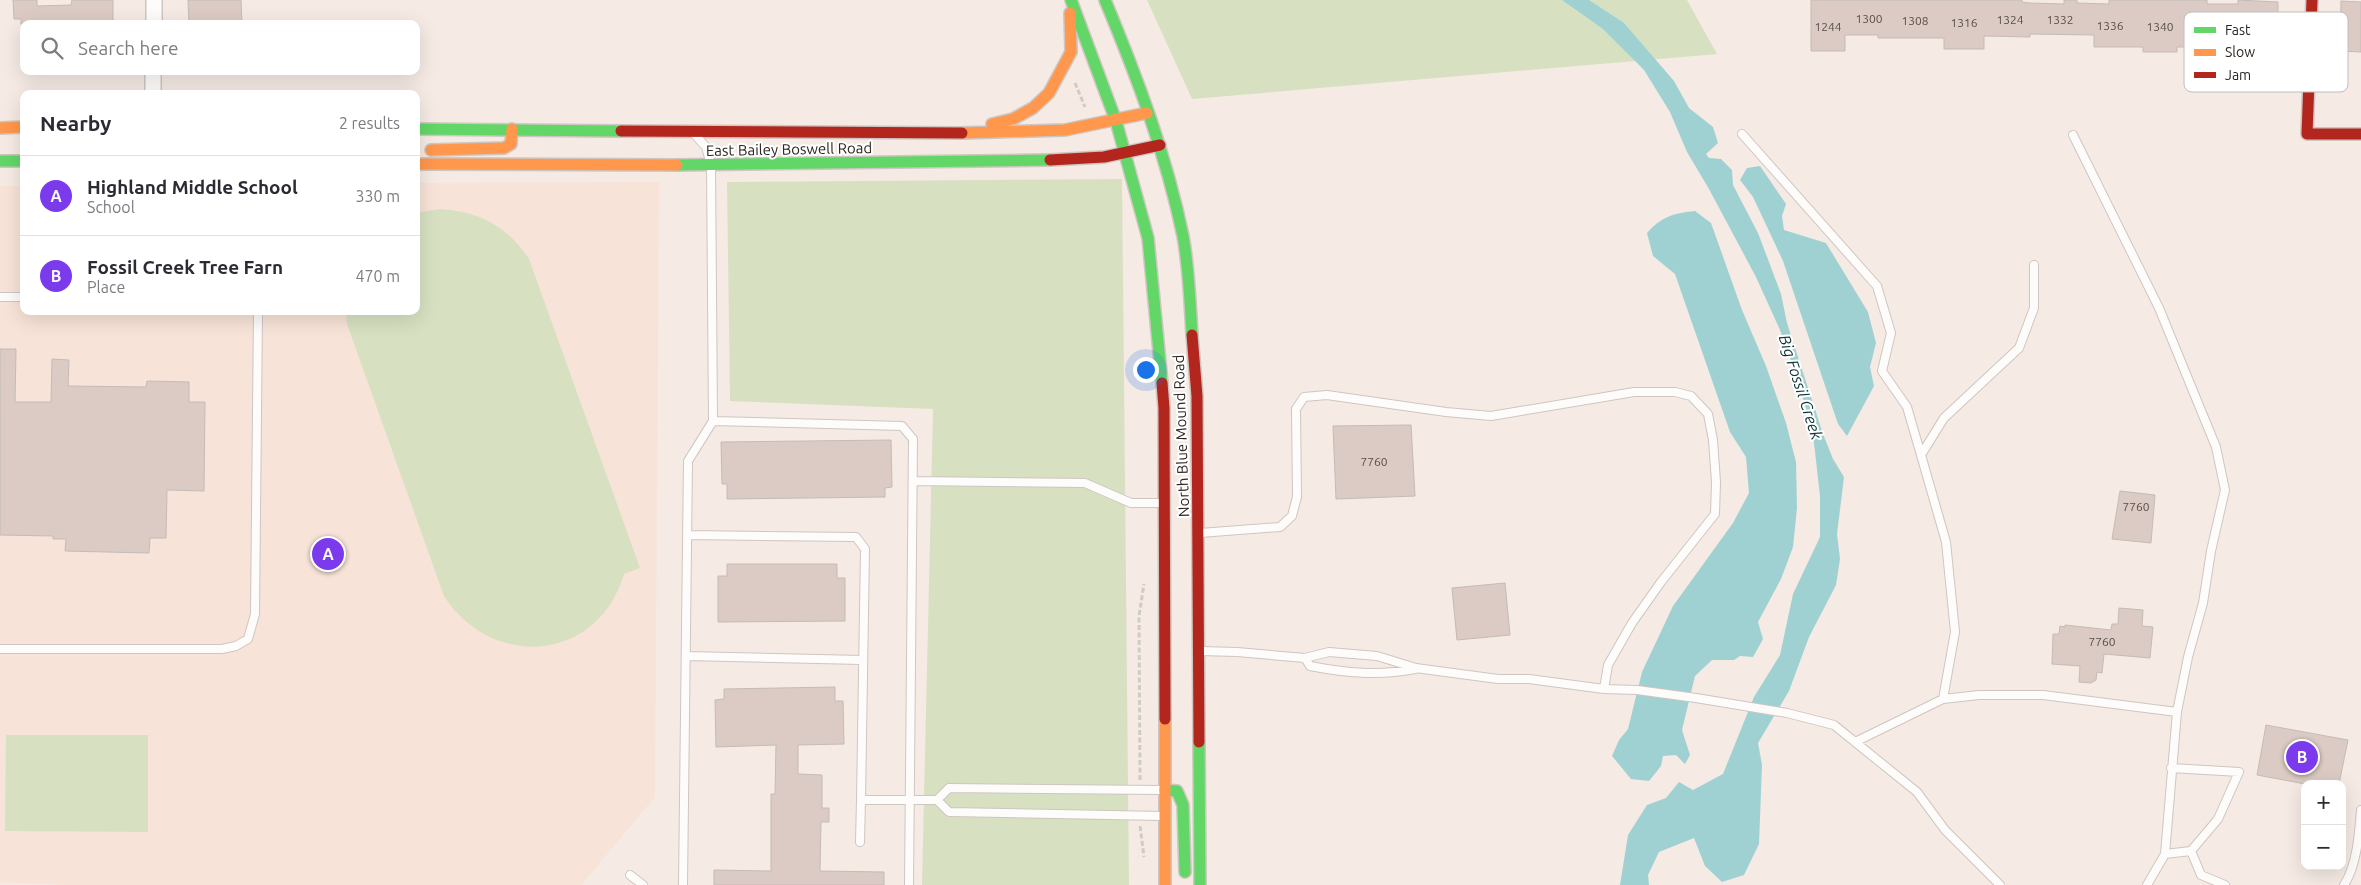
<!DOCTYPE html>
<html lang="en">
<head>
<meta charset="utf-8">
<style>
	body { margin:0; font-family:Ubuntu,sans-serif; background:#f2f2f3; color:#2b2b33 }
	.controls { position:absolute; right:15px; bottom:15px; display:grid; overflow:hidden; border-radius:10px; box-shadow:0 5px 20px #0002 }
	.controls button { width:45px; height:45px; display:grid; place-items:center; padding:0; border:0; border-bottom:1px solid #e1e1e2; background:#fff; color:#2b2b33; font:25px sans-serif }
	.you { position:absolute; left:1145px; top:369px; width:18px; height:18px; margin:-12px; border:4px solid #fff; border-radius:50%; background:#1a73e8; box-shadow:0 0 0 8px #1a73e833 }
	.badge { display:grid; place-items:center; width:32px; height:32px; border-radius:50%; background:#7c3aed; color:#fff; font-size:16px; font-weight:700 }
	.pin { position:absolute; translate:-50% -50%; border:2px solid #fff; box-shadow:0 1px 5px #0006 }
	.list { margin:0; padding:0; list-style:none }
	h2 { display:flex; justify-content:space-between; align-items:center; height:65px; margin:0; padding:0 20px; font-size:21px }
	h2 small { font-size:16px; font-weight:400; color:#7c7c81 }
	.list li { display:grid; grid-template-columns:32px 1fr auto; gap:15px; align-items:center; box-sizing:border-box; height:80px; padding:0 20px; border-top:1px solid #e1e1e2 }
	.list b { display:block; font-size:19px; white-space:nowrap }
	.list p { margin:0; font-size:16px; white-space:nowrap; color:#7c7c81 }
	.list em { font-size:16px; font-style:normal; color:#7c7c81 }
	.icon { flex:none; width:28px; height:28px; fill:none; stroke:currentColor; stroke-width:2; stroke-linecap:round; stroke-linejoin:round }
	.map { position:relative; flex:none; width:2361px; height:885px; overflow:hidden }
	.search { position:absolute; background:#fff; box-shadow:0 5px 20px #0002; left:20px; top:20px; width:400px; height:55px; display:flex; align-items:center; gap:12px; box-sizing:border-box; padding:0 18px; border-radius:10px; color:#7c7c81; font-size:19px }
	.panel { position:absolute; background:#fff; box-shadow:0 5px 20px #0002; left:20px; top:90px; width:400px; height:225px; border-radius:10px }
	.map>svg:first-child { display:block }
	.built { fill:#f7e3d7 }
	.green { fill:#d7e1c1 }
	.water { fill:#9fd1d2 }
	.building { fill:#dbcbc4; stroke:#c4bbb7 }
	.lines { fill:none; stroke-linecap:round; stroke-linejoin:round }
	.lane-casing { stroke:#cec6c1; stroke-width:10 }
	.street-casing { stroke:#cec6c1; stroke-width:18 }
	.fast-casing { stroke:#cec6c1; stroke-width:14 }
	.slow-casing { stroke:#cec6c1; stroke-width:14 }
	.jam-casing { stroke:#cec6c1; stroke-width:14 }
	.path { stroke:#cfcbc7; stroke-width:3; stroke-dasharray:5 2.5; stroke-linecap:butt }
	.lane { stroke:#fefcfb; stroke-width:8 }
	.street { stroke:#fefcfb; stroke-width:15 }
	.fast { stroke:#63d668; stroke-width:11 }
	.slow { stroke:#ff974d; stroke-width:11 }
	.jam { stroke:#b3261e; stroke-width:11 }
	.labels { text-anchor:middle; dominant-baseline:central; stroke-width:4; stroke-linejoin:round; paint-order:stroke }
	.number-label { font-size:12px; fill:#584e49 }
	.street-label { font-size:15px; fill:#2c2520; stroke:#fff }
	.water-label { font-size:16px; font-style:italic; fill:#0d3436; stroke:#fff }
	.key { fill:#fff; stroke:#c0bebc; stroke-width:1 }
	.key-label { font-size:14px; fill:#2c2520 }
</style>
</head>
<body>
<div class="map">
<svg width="2361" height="885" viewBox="0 0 2361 885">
	<rect width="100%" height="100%" fill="#f5eae4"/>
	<path class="built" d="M 659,182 L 655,797 L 581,885 L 72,885 L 0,882 L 0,186 L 24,186 L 24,311 L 416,311 L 416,183 Z"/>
	<path class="green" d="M 1147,0 L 1687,0 L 1717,54 L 1192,99 Z
		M 1122,179 L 1129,885 L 922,885 L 933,409 L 730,401 L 727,182 Z
		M 440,209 C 479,211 508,227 529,259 L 640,568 L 624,574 C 598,662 493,671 444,596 L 347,324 L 346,311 L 416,311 L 416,213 Z
		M 6,735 L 148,735 L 148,832 L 5,831 Z"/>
	<path class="water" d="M 1562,0 L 1589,0 L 1624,23 L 1674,81 L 1689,108 L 1713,127 L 1718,143 L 1706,154 L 1709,158 L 1721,159 L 1732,170 L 1733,185 L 1758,233 L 1781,294 L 1787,323 L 1823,434 L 1833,459 L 1844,477 L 1837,534 L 1840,559 L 1836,585 L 1809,637 L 1789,691 L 1758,743 L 1762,765 L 1759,844 L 1744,875 L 1722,882 L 1705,866 L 1694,838 L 1659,852 L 1648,875 L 1649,885 L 1620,885 L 1628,835 L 1647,805 L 1666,798 L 1679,782 L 1693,790 L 1723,774 L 1754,697 L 1780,655 L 1793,594 L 1820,537 L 1820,496 L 1813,434 L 1798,380 L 1780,330 L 1756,277 L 1709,189 L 1687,152 L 1670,112 L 1644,70 L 1603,29 Z
		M 1760,166 L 1786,204 L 1782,216 L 1784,230 L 1826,243 L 1868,312 L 1876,343 L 1870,367 L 1874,386 L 1847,436 L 1838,424 L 1783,261 L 1753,197 L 1740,180 L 1747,168 Z
		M 1695,211 L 1711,223 L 1742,310 L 1766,366 L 1786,423 L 1796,462 L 1797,508 L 1793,547 L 1781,579 L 1758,622 L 1763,639 L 1753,657 L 1740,656 L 1734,660 L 1712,660 L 1695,676 L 1682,730 L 1690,755 L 1685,764 L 1676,755 L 1663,756 L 1661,766 L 1649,781 L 1631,779 L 1612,756 L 1619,740 L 1628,729 L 1642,672 L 1673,606 L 1733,523 L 1749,493 L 1746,457 L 1730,432 L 1675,274 L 1653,256 L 1647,233 C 1661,217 1674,213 1695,211 Z"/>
	<path class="building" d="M 13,0 L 37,0 L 37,6 L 71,5 L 72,0 L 113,0 L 113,24 L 21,24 L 21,19 L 14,19 Z
		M 188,0 L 241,0 L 242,24 L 189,24 Z
		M 1811,0 L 2022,0 L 2022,2 L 2029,3 L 2064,4 L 2064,0 L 2077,0 L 2077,3 L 2109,4 L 2109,0 L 2207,0 L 2207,4 L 2238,4 L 2238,0 L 2278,2 L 2278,40 L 2230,40 L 2230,47 L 2177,47 L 2177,52 L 2143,52 L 2143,47 L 2094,47 L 2094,35 L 2030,34 L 2030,37 L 1984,36 L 1984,49 L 1944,49 L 1944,38 L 1878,38 L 1878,35 L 1845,35 L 1845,51 L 1811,51 Z
		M 2341,1 L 2361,2 L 2361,52 L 2340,51 Z
		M 0,349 L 16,349 L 15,402 L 51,402 L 52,359 L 69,360 L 68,386 L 146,387 L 147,381 L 189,382 L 189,402 L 205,402 L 204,491 L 167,490 L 166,538 L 150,538 L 149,553 L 65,551 L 66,539 L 53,539 L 53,536 L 0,535 Z
		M 1411,425 L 1415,496 L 1336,499 L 1333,426 Z
		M 891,440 L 892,487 L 885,488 L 885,497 L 727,499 L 727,484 L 722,484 L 721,442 Z
		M 2120,491 L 2155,495 L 2151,543 L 2112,539 Z
		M 727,564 L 837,564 L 837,578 L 845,578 L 845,621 L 718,622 L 718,576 L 727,576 Z
		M 1505,583 L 1510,635 L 1457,640 L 1452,588 Z
		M 2119,608 L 2143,610 L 2142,626 L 2153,627 L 2150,658 L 2104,654 L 2102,673 L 2097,672 L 2096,680 L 2091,683 L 2079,682 L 2080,666 L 2052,664 L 2053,634 L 2059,634 L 2060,626 L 2065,627 L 2065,625 L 2111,630 L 2112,624 L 2118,624 Z
		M 835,687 L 835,701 L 843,701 L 844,744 L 798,745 L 798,774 L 822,775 L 822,808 L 829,808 L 829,822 L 821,822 L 820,871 L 884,872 L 884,885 L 714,885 L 714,870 L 771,871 L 771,794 L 775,794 L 776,745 L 716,747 L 715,700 L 724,699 L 724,689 Z
		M 2266,725 L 2348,740 L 2339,784 L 2305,784 L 2257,775 Z"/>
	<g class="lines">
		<defs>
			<path id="lane" d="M 1742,134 L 1877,286 L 1891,333 L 1882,371 L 1907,407 L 1921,455 L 1944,418 L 2019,348 L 2034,308 L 2034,265
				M 2073,135 L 2159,308 L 2216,447 L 2225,490 L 2211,551 L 2203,603 L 2188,657 L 2177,712 L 2165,854 L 2147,885
				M 696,136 L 706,147 L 711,165 L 713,421 L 902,426 L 913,439 L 909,885
				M 0,297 L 24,297
				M 1921,455 L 1946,542 L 1955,632 L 1943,699
				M 913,481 L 1085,483 L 1131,503 L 1162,503
				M 688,535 L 856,537 L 865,549 L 861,800 L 937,800 L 949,812 L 1163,816
				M 0,649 L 222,649 L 236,646 L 248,639 L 255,614 L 258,311
				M 1200,651 L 1237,652 L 1305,658 L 1329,652 L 1377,656 L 1416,668 L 1438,671 L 1498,679 L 1529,679 L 1604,689 L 1608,665 L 1632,623 L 1661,582 L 1715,514 L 1716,482 L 1713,440 L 1708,414 L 1691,396 L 1675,392 L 1634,392 L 1491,416 L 1446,412 L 1327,395 L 1304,397 L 1296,409 L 1297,497 L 1292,516 L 1280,527 L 1200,533
				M 686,656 L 862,660
				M 1305,658 L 1310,666 C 1346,673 1379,676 1415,669
				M 1604,689 L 1637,690 L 1696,698 L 1787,713 L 1834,725 L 1917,792 L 1945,830 L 2000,885
				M 1855,742 L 1943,699 L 1979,695 L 2043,695 L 2177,712
				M 937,800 L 949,788 L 1163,790
				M 860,842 L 861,800
				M 2191,851 L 2201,875 L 2225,885
				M 2165,854 L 2191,851 L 2218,819 L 2239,772 L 2171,768
				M 630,875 L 643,885
				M 683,885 L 688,461 L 713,421
				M 2344,885 C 2357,865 2359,834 2361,810"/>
			<path id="street" d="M 154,24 L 154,0
				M 153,94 L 153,71"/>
			<path id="fast" d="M 1071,0 L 1116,121 L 1148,238 L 1162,383
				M 1105,0 C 1137,77 1166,154 1183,236 C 1189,268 1190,302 1192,335
				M 416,129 L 621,131
				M 0,161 L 24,161
				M 677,165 L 1050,160
				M 1199,742 L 1200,885
				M 1165,790 L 1177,791 L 1183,805 L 1185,872"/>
			<path id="slow" d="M 992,124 L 1013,119 L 1033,108 L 1049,93 L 1071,52 L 1070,13
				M 0,128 L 24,127
				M 962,133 L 1065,130 L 1147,113
				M 431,150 L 504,148 L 511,144 L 512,129
				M 416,164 L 677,165
				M 1165,719 L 1165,885"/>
			<path id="jam" d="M 2312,0 L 2307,134 L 2361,134
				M 621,131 L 962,133
				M 1050,160 L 1104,157 L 1160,145
				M 1192,335 L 1197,396 L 1199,742
				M 1162,383 L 1164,408 L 1165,719"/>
		</defs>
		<use href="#lane" class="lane-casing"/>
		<use href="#street" class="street-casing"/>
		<use href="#fast" class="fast-casing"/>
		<use href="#slow" class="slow-casing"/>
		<use href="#jam" class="jam-casing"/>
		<path class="path" d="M 1075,83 L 1085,107
			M 1140,780 L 1139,616 L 1144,584
			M 1140,826 L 1144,857"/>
		<use href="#lane" class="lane"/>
		<use href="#street" class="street"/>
		<use href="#fast" class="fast"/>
		<use href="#slow" class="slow"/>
		<use href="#jam" class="jam"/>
	</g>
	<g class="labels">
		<g class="number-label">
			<text x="1869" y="18">1300</text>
			<text x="2010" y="19">1324</text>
			<text x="2060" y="19">1332</text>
			<text x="1915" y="20">1308</text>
			<text x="1964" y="22">1316</text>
			<text x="2110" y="25">1336</text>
			<text x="1828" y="26">1244</text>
			<text x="2160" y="26">1340</text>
			<text x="1374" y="461">7760</text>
			<text x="2136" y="506">7760</text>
			<text x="2102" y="641">7760</text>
		</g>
		<g class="street-label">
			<text transform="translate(789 149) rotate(-1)">East Bailey Boswell Road</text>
			<text transform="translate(1181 436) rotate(-92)">North Blue Mound Road</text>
		</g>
		<g class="water-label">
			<text transform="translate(1801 387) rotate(72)">Big Fossil Creek</text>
		</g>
	</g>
	<rect x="2184" y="12" width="164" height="80" rx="8" class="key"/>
	<rect x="2194" y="27" width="22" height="6" fill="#63d668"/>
	<rect x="2194" y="49" width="22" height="7" fill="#ff974d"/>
	<rect x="2194" y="72" width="22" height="6" fill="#b3261e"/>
	<g class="key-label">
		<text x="2225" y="35">Fast</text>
		<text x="2225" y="57">Slow</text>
		<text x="2225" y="80">Jam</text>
	</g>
</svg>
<div class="controls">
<button>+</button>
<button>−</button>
</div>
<div class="you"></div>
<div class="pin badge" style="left:328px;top:554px">A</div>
<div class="pin badge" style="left:2302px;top:757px">B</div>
<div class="search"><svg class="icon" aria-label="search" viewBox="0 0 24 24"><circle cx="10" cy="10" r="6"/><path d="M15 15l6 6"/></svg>Search here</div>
<section class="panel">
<h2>Nearby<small>2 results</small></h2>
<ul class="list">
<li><span class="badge">A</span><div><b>Highland Middle School</b><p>School</p></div><em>330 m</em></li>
<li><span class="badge">B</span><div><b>Fossil Creek Tree Farn</b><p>Place</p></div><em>470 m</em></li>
</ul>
</section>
</div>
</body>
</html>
